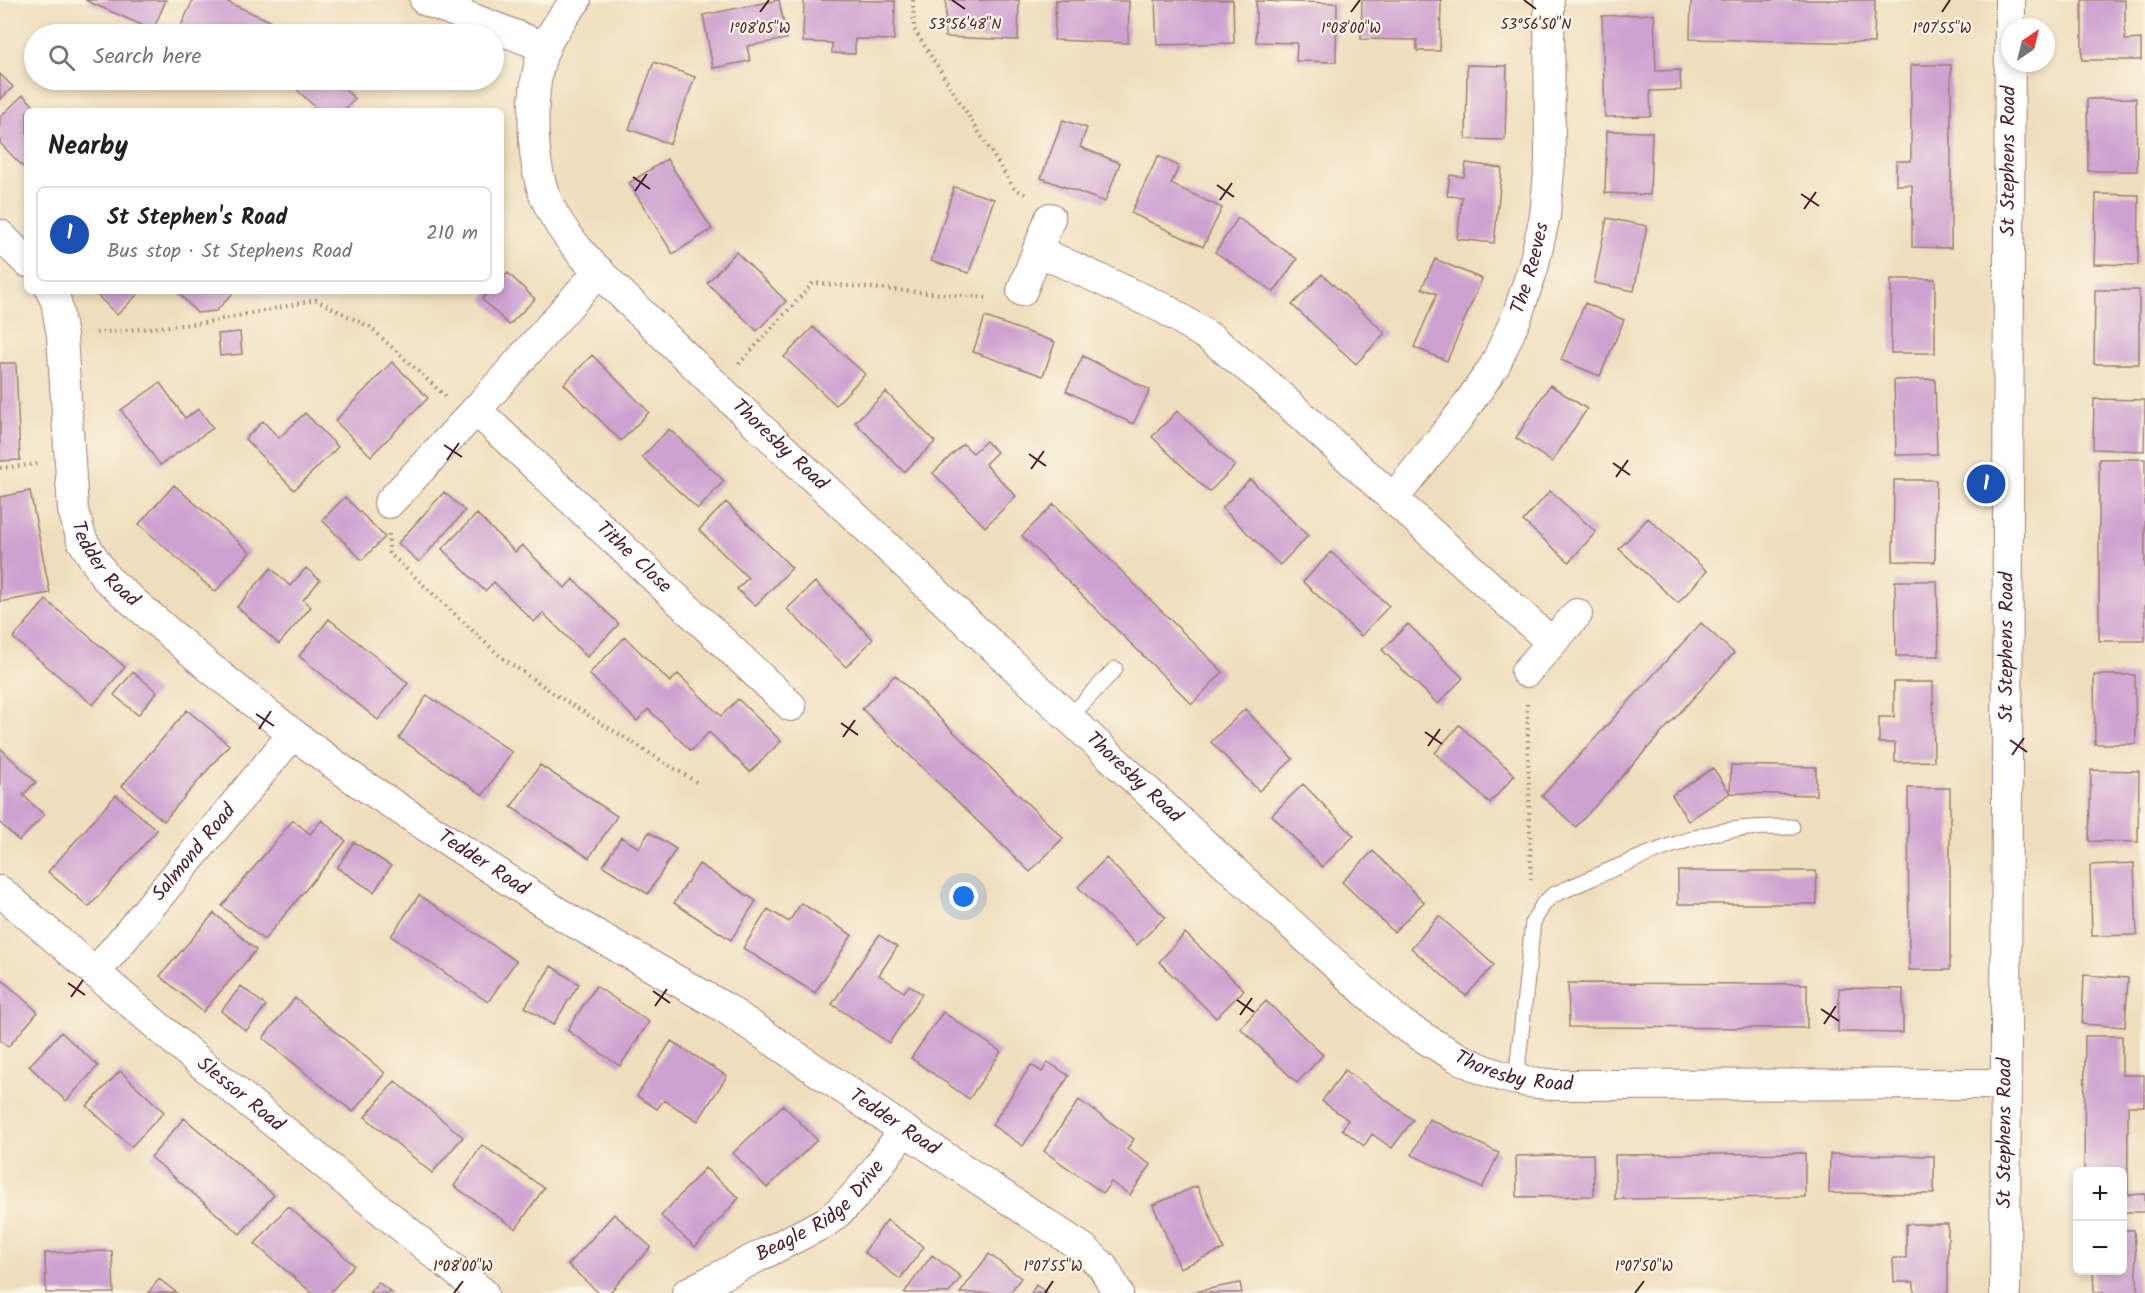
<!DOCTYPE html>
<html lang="en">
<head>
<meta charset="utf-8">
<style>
	body { margin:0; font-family:Kalam,sans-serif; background:#f6f6f6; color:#202124 }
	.controls { position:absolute; right:18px; bottom:18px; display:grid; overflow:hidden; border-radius:9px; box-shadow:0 3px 9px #0003 }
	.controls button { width:54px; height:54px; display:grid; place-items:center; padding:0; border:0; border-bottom:2px solid #e0e0e0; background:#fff; color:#202124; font:30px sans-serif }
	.compass { position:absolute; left:2001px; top:18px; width:54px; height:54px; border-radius:50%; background:#fff; box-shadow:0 3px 9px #0003; rotate:35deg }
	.you { position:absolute; left:964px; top:897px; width:21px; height:21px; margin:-15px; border:4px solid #fff; border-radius:50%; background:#1a73e8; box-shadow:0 0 0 9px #1a73e833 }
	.badge { display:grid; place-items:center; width:39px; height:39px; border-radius:50%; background:#b5179e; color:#fff; font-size:20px; font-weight:700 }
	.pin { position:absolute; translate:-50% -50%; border:3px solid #fff; box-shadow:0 2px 6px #0006 }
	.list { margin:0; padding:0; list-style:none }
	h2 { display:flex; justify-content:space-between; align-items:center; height:78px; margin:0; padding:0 24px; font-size:26px }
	h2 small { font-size:20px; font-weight:400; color:#757577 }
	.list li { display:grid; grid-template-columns:39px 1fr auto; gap:18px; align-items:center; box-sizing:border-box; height:96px; margin:0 12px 12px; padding:0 12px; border:2px solid #e0e0e0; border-radius:9px }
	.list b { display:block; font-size:22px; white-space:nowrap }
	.list p { margin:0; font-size:20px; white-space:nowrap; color:#757577 }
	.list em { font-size:20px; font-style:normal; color:#757577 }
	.icon { flex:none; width:33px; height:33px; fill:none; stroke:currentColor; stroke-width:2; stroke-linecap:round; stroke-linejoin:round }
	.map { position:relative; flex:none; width:2145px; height:1293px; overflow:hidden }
	.search { position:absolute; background:#fff; box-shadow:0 3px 9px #0003; left:24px; top:24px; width:480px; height:66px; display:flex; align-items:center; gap:15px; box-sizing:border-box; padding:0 21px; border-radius:33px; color:#757577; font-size:22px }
	.panel { position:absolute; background:#fff; box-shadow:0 3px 9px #0003; left:24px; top:108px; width:480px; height:186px; border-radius:9px }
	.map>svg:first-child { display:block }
	.building { fill:#cea2d0 }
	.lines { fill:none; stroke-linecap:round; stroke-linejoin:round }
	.lane-casing { stroke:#9c7e74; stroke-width:17 }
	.street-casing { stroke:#9c7e74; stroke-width:32 }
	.path { stroke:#9c7e74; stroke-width:4; stroke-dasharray:1.5 4.5; stroke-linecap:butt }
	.lane { stroke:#fff; stroke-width:15 }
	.street { stroke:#fff; stroke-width:30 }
	.ticks { fill:none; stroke:#4a1f2b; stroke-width:2 }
	.labels { text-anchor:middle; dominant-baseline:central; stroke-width:4.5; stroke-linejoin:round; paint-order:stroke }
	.street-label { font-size:20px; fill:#4a1f2b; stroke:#fcf5e5 }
	.ticks-label { font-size:15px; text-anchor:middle; fill:#4a1f2b; stroke:#fcf5e5; stroke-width:4.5; stroke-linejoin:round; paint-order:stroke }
</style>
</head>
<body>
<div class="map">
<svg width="2145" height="1293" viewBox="0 0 2145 1293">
	<rect width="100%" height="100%" fill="#fcf5e5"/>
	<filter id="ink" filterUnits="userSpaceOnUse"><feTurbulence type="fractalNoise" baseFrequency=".0167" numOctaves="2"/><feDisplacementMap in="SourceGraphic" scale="12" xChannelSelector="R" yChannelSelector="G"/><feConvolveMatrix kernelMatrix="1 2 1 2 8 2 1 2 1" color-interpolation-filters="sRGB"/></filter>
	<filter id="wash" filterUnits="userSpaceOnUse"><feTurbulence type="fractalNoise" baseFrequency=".008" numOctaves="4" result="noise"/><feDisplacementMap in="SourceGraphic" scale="24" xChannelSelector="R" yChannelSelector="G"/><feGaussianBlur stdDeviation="1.35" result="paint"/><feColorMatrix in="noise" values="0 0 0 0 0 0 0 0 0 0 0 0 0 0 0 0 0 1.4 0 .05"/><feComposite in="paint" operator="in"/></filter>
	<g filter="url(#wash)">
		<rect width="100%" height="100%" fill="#efdebd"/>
		<g id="blocks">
			<path class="building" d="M 85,0 L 166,0 L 153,30 Z
				M 193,0 L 223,0 L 272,22 L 267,34 L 195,34 L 180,28 Z
				M 779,0 L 787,39 L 747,46 L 750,61 L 713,68 L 703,15 Z
				M 804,0 L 895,1 L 894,40 L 855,39 L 855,54 L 832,53 L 832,43 L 803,42 Z
				M 946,0 L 1019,0 L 1018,40 L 945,37 Z
				M 1056,0 L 1129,1 L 1128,43 L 1054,40 Z
				M 1155,0 L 1233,0 L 1234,43 L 1157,45 Z
				M 1362,0 L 1441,0 L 1440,51 L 1417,51 L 1417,40 L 1361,39 Z
				M 1691,0 L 1875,0 L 1874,43 L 1690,39 Z
				M 2082,0 L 2125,0 L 2125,40 L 2141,39 L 2141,60 L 2082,60 Z
				M 1256,1 L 1337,3 L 1336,62 L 1296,61 L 1297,43 L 1256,42 Z
				M 1654,14 L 1656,71 L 1680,70 L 1681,90 L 1650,91 L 1651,116 L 1605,117 L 1602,16 Z
				M 654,62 L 695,77 L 670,144 L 629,129 Z
				M 1467,65 L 1507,66 L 1505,140 L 1466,139 Z
				M 1911,65 L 1951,65 L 1951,248 L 1912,247 L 1912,185 L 1896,185 L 1896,161 L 1911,161 Z
				M 0,74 L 13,87 L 0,100 Z
				M 287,80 L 336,80 L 355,99 L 343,111 L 319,111 Z
				M 23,95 L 39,111 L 27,111 L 27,171 L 0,143 L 0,117 Z
				M 2136,98 L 2137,171 L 2088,171 L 2087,99 Z
				M 1063,120 L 1087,128 L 1080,147 L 1120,163 L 1105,202 L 1041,178 Z
				M 1607,131 L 1652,132 L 1650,195 L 1605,193 Z
				M 1158,156 L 1179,166 L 1171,184 L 1222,208 L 1203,247 L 1131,213 Z
				M 667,159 L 712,229 L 673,254 L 629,183 Z
				M 1466,163 L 1502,168 L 1494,243 L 1457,239 L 1462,197 L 1447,196 L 1450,175 L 1464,177 Z
				M 954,187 L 994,199 L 969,273 L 931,261 Z
				M 2096,194 L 2139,195 L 2138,265 L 2094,264 Z
				M 1238,218 L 1297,259 L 1274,292 L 1215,252 Z
				M 1607,218 L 1647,226 L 1634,291 L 1594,283 Z
				M 736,252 L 786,301 L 757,331 L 707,283 Z
				M 1435,259 L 1482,279 L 1447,361 L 1414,347 L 1437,294 L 1422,288 Z
				M 508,273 L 535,299 L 509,325 L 482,299 L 490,291 L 501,291 L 501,280 Z
				M 1322,274 L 1385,333 L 1356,364 L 1292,305 Z
				M 1891,279 L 1935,279 L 1935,353 L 1891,353 Z
				M 2095,290 L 2139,290 L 2139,364 L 2094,364 Z
				M 93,291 L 141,291 L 117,315 Z
				M 177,291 L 235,291 L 216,311 L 197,313 Z
				M 1585,303 L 1624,320 L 1600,376 L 1561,360 Z
				M 985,317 L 1055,342 L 1043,376 L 973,352 Z
				M 813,327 L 865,374 L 836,405 L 784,357 Z
				M 240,332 L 242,354 L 220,356 L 218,334 Z
				M 592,355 L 649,412 L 621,441 L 564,384 Z
				M 1083,356 L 1150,390 L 1133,424 L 1066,391 Z
				M 392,362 L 428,398 L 371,456 L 335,421 Z
				M 0,363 L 16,363 L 20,460 L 0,461 Z
				M 1935,379 L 1937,454 L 1896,455 L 1894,380 Z
				M 160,383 L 185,418 L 199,409 L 213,428 L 160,465 L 121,410 Z
				M 1550,385 L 1587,409 L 1552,462 L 1516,438 Z
				M 886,392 L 935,442 L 904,472 L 855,422 Z
				M 2094,399 L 2145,400 L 2144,451 L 2093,449 Z
				M 1177,411 L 1235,466 L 1209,492 L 1152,437 Z
				M 305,413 L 338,447 L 294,490 L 245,439 L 263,421 L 279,438 Z
				M 669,429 L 724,481 L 698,509 L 642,457 Z
				M 986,441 L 997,452 L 985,464 L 1016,496 L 985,527 L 933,473 L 963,444 L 973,453 Z
				M 2099,459 L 2145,459 L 2145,641 L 2099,641 Z
				M 1250,479 L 1308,536 L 1280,565 L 1222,508 Z
				M 1894,480 L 1936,480 L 1935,562 L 1893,561 Z
				M 174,485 L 250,552 L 215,592 L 139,524 Z
				M 30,491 L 50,593 L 0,602 L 0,497 Z
				M 1550,491 L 1596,532 L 1569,562 L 1523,521 Z
				M 444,492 L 465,511 L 419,562 L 398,543 Z
				M 345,497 L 385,537 L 362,560 L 322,520 Z
				M 726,502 L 792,568 L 755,606 L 737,589 L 748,578 L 699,530 Z
				M 1054,504 L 1223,672 L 1192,704 L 1022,536 Z
				M 477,514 L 515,552 L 522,545 L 565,588 L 573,579 L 619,624 L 587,657 L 543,613 L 534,622 L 494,582 L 485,591 L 442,549 Z
				M 1648,518 L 1707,571 L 1678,603 L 1619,549 Z
				M 1331,552 L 1389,606 L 1361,636 L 1303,582 Z
				M 271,568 L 290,586 L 306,568 L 320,580 L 303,600 L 311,607 L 279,644 L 237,607 Z
				M 1895,581 L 1937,581 L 1939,656 L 1896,656 Z
				M 815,582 L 873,639 L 846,667 L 787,609 Z
				M 46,600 L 125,667 L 93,705 L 13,638 Z
				M 329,619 L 408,683 L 378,720 L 299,656 Z
				M 1701,623 L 1734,653 L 1576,827 L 1542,796 Z
				M 1408,624 L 1463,678 L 1438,704 L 1382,650 Z
				M 625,637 L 670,682 L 678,674 L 721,716 L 738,699 L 781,741 L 750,772 L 709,732 L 691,751 L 648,709 L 637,721 L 589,674 Z
				M 133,672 L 157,692 L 138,715 L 114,695 Z
				M 895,675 L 1063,838 L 1030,872 L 862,709 Z
				M 2094,675 L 2135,675 L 2136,744 L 2095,744 Z
				M 1894,682 L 1933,682 L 1934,761 L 1895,762 L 1895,743 L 1879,743 L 1879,717 L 1894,717 Z
				M 427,695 L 512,752 L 483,795 L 399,738 Z
				M 1245,709 L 1293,759 L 1259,791 L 1211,742 Z
				M 187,710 L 229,745 L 164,821 L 122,786 Z
				M 1459,725 L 1515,775 L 1490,803 L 1435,753 Z
				M 0,748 L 36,782 L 23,795 L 44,815 L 19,841 L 0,823 Z
				M 540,765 L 617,816 L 589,858 L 511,807 Z
				M 1731,765 L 1816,767 L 1816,795 L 1730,793 Z
				M 1713,768 L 1730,793 L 1688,821 L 1672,795 Z
				M 2091,770 L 2139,771 L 2138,842 L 2089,841 Z
				M 1303,784 L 1354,836 L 1322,867 L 1272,815 Z
				M 1908,788 L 1950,788 L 1950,970 L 1909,970 Z
				M 116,795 L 157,830 L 89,907 L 48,872 Z
				M 293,820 L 310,834 L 322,820 L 346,841 L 264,940 L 222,906 Z
				M 649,832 L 676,849 L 648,894 L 603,866 L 621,837 L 639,848 Z
				M 354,842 L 391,866 L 374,892 L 337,868 Z
				M 1373,851 L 1424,902 L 1394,932 L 1342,882 Z
				M 1106,858 L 1165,917 L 1137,945 L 1078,887 Z
				M 2134,863 L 2137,935 L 2092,936 L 2090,865 Z
				M 699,864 L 756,901 L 731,940 L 674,903 Z
				M 1678,871 L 1816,871 L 1817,904 L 1678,904 Z
				M 419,895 L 516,961 L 488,1002 L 391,936 Z
				M 801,903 L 852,935 L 815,993 L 743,948 L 768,909 L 789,922 Z
				M 214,913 L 256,950 L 203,1012 L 160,976 Z
				M 1439,916 L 1494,965 L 1466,996 L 1411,948 Z
				M 1185,933 L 1244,990 L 1216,1018 L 1159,962 Z
				M 879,935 L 897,947 L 879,975 L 904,992 L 909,985 L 922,994 L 889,1043 L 832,1004 Z
				M 551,966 L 579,984 L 553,1025 L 525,1007 Z
				M 2084,975 L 2128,978 L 2125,1027 L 2082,1024 Z
				M 0,978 L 38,1012 L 8,1047 L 0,1040 Z
				M 1568,983 L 1807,984 L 1807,1028 L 1569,1027 Z
				M 241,986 L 266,1006 L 246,1031 L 221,1011 Z
				M 596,986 L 649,1022 L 620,1066 L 567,1030 Z
				M 1839,988 L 1903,989 L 1903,1033 L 1838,1032 Z
				M 295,998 L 385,1073 L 353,1112 L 263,1038 Z
				M 1266,1001 L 1323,1055 L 1297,1083 L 1240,1028 Z
				M 943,1012 L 1001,1052 L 969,1099 L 911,1058 Z
				M 61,1032 L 98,1066 L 66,1101 L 29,1066 Z
				M 2085,1036 L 2122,1036 L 2122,1075 L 2144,1075 L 2144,1106 L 2128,1106 L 2128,1195 L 2145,1194 L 2145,1212 L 2122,1212 L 2122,1172 L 2084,1172 Z
				M 671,1041 L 727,1076 L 698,1121 L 664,1100 L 657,1109 L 637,1096 Z
				M 1048,1062 L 1069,1076 L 1023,1146 L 992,1125 L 1031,1065 L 1042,1072 Z
				M 1345,1070 L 1413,1120 L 1392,1148 L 1372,1134 L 1364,1146 L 1342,1129 L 1348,1120 L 1322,1101 Z
				M 120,1071 L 164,1112 L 131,1147 L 87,1106 Z
				M 395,1081 L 463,1137 L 432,1173 L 365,1117 Z
				M 1079,1100 L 1134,1139 L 1127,1149 L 1151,1165 L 1130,1195 L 1111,1182 L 1103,1193 L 1044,1151 Z
				M 783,1105 L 817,1140 L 767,1188 L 733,1153 Z
				M 184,1118 L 274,1195 L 240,1234 L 151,1157 Z
				M 1429,1119 L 1499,1153 L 1482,1188 L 1412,1155 Z
				M 482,1145 L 544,1188 L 516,1229 L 454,1186 Z
				M 1805,1153 L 1805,1197 L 1615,1199 L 1615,1155 Z
				M 1593,1154 L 1594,1196 L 1517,1197 L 1516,1156 Z
				M 1830,1154 L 1934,1156 L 1934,1194 L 1829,1193 Z
				M 705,1168 L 739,1198 L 695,1247 L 661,1216 Z
				M 1197,1186 L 1224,1249 L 1180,1268 L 1153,1205 Z
				M 288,1206 L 354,1265 L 330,1293 L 312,1293 L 255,1244 Z
				M 614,1214 L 651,1247 L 609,1293 L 599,1293 L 568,1265 Z
				M 887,1220 L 924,1247 L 900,1279 L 864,1252 Z
				M 1906,1224 L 1948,1224 L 1948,1293 L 1914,1293 L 1914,1282 L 1894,1282 L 1893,1258 L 1906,1258 Z
				M 2122,1230 L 2134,1230 L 2138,1293 L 2094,1293 L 2093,1270 L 2122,1270 Z
				M 112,1251 L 114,1293 L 46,1293 L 45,1253 Z
				M 989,1254 L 1021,1278 L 1010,1293 L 960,1293 Z
				M 932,1255 L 961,1277 L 949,1293 L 904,1293 Z
				M 159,1279 L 177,1293 L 148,1293 Z
				M 378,1282 L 392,1293 L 369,1293 Z
				M 1240,1283 L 1242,1293 L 1193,1293 L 1193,1292 Z
				M 1036,1285 L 1047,1293 L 1031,1293 Z"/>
		</g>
	</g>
	<g filter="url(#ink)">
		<use href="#blocks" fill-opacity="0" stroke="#9c7e74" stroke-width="1.5"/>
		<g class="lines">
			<defs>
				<path id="lane" d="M 1069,718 L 1115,669
					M 1516,1080 L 1533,922 L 1544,903 L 1553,895 C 1607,872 1661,845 1718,832 C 1742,827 1768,827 1792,827"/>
				<g id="street">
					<path d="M 425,0 L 545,47"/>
					<path id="s1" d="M 576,0 C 565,14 552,31 545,47 C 529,86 530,160 546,199 C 566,246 610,282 645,317 C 690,361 736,405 782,448 C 987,640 1190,834 1399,1022 C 1433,1044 1478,1073 1518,1080 C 1530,1083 1543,1083 1556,1085 L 2007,1084"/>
					<path d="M 0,235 L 27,262"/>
					<path d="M 1038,251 L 1165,309 L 1212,339 L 1258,376 L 1551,642"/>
					<path id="s2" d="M 51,291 L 56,301 L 62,336 L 73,510 L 82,540 L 106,578 L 209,667 L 293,734 L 357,781 L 565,917 L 725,1008 L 904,1130 L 1084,1249 L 1103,1267 L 1118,1293"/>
					<path d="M 1022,291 L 1050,218"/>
					<path id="s3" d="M 476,410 L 791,706"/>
					<path id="s4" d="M 1393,499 L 1458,418 L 1495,365 L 1517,316 L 1533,268 L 1545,216 L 1550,161 L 1549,0"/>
					<path d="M 389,503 L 476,410 L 599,271"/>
					<path d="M 1526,672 L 1577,614"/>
					<path id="s5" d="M 0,891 L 196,1059 L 483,1293"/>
					<path id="s6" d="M 95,973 L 293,734"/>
					<path id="s7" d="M 687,1293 L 826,1222 C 859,1198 880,1163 904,1130"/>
					<path id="s8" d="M 2005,1293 L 2010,0"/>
				</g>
			</defs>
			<use href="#lane" class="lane-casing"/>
			<use href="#street" class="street-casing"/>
			<path class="path" d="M 913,0 L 914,29 L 1014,188 L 1026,195
				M 96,333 L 203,323 L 316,300 L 370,327 L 445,396
				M 739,364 L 813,283 L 989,298
				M 0,468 L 39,464
				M 389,534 L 389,553 L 501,657 L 556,695 L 696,782
				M 1527,704 L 1531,879"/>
			<use href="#lane" class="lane"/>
			<use href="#street" class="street"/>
		</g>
	</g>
	<path class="ticks" d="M 952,0 L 965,9M 1524,0 L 1536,9M 760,12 L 769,0M 1351,12 L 1360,0M 1942,12 L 1950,0M 633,177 L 650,189M 1217,185 L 1234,197M 635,191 L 647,174M 1801,194 L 1819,206M 1220,200 L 1232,183M 1804,209 L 1816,192M 444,445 L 462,457M 1029,454 L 1046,466M 447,460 L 459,443M 1613,463 L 1630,475M 1031,469 L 1044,451M 1616,477 L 1628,460M 256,714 L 274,726M 841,723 L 858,735M 259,729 L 271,711M 1425,732 L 1442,744M 843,737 L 855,720M 2010,740 L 2027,752M 1428,746 L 1440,729M 2012,755 L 2024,738M 68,983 L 85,995M 653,991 L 670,1003M 71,997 L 83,980M 1237,1000 L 1254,1012M 655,1006 L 667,989M 1821,1009 L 1839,1021M 1240,1015 L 1252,998M 1824,1024 L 1836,1006M 454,1293 L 463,1281M 1045,1293 L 1053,1281M 1635,1293 L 1644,1281"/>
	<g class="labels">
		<g class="street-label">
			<text stroke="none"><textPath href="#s8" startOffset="1132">St Stephens Road</textPath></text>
			<text stroke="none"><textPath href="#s4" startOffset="272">The Reeves</textPath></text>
			<text stroke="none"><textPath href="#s1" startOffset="552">Thoresby Road</textPath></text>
			<text stroke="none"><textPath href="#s3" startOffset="216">Tithe Close</textPath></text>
			<text stroke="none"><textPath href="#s2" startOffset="285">Tedder Road</textPath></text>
			<text stroke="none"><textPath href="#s8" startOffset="646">St Stephens Road</textPath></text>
			<text stroke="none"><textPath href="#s1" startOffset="1038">Thoresby Road</textPath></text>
			<text stroke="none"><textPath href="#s6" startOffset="156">Salmond Road</textPath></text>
			<text stroke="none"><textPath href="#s2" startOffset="771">Tedder Road</textPath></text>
			<text stroke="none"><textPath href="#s1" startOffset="1526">Thoresby Road</textPath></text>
			<text stroke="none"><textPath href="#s5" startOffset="315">Slessor Road</textPath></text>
			<text stroke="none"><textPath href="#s2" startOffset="1257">Tedder Road</textPath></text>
			<text stroke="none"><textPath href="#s8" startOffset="160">St Stephens Road</textPath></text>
			<text stroke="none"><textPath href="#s7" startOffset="158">Beagle Ridge Drive</textPath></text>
		</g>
	</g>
	<g class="ticks-label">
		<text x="965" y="29">53°56'48"N</text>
		<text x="1536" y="29">53°56'50"N</text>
		<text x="760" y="33">1°08'05"W</text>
		<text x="1351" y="33">1°08'00"W</text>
		<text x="1942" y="33">1°07'55"W</text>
		<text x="463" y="1271">1°08'00"W</text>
		<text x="1053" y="1271">1°07'55"W</text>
		<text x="1644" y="1271">1°07'50"W</text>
	</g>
</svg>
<div class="controls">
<button>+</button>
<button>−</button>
</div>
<svg class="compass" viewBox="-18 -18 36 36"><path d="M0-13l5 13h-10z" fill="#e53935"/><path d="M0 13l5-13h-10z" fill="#757577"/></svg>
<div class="you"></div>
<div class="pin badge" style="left:1986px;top:484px;background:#1a4fb4">1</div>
<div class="search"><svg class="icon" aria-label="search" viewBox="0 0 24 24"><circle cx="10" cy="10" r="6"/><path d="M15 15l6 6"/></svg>Search here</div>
<section class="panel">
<h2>Nearby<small></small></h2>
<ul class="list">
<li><span class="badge" style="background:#1a4fb4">1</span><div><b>St Stephen's Road</b><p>Bus stop · St Stephens Road</p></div><em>210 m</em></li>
</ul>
</section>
</div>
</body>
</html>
